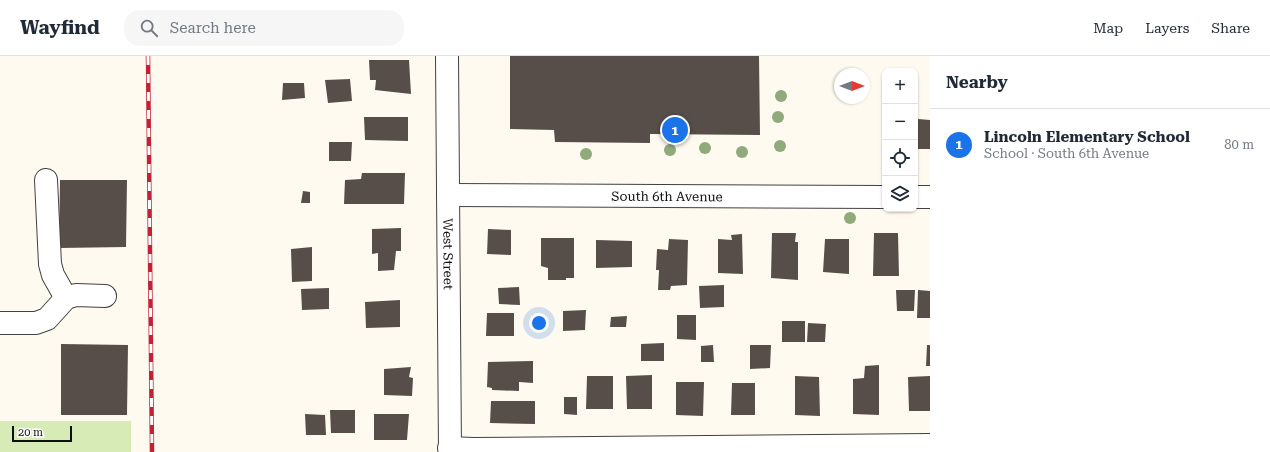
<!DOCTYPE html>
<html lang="en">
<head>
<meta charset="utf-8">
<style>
	body { margin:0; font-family:"Roboto Serif",serif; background:#f6f6f7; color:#1f2937 }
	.controls { position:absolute; right:12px; top:12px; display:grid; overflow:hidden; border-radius:8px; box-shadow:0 1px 3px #0004 }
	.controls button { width:36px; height:36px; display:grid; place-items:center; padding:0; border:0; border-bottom:1px solid #e0e1e3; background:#fff; color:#1f2937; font:20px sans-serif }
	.compass { position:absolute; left:834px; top:12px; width:36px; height:36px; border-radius:50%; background:#fff; box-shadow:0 1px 3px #0004; rotate:90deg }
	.scale { position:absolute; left:12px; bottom:10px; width:60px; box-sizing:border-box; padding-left:4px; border:2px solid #0e0e0e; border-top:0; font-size:11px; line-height:14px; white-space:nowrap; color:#0e0e0e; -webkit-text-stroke:3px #fff; paint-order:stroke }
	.you { position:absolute; left:539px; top:267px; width:14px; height:14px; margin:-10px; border:3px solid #fff; border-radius:50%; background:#1a73e8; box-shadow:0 0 0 6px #1a73e833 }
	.badge { display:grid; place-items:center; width:26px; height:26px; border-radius:50%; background:#1a73e8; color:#fff; font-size:13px; font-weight:700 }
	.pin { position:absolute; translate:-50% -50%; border:2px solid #fff; box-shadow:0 1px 4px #0006 }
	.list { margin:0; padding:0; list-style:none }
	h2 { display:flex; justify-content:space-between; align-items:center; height:52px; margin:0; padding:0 16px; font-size:17px }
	h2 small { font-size:13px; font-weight:400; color:#747a83 }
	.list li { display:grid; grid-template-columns:26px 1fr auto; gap:12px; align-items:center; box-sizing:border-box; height:72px; padding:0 16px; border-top:1px solid #e0e1e3 }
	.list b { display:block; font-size:15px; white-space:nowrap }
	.list p { margin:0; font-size:13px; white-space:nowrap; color:#747a83 }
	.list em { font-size:13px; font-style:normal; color:#747a83 }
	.icon { flex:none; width:22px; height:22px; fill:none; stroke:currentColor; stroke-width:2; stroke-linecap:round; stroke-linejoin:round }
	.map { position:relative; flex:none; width:930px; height:396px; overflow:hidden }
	header { display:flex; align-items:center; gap:24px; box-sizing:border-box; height:56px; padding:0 20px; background:#fff; border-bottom:1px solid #e0e1e3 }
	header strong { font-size:19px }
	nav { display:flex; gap:22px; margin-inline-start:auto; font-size:14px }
	.search { width:280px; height:36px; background:#f6f6f7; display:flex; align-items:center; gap:10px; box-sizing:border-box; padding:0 14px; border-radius:16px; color:#747a83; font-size:15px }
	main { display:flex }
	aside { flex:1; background:#fff }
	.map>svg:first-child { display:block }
	.green { fill:#d7ebb7 }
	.building { fill:#574e4a }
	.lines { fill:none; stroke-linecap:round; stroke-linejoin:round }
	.minor-casing { stroke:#414141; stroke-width:24 }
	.minor { stroke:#fff; stroke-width:22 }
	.rail-casing { stroke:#c32137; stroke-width:4.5 }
	.rail { stroke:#fff; stroke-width:3; stroke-dasharray:9; stroke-linecap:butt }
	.tree { fill:#8faa7b }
	.labels { text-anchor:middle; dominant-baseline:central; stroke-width:4; stroke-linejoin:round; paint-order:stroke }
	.street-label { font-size:13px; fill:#0e0e0e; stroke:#fff }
</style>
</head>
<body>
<header>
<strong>Wayfind</strong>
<div class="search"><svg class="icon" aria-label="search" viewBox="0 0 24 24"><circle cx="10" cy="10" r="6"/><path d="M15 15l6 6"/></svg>Search here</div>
<nav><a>Map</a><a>Layers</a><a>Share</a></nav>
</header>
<main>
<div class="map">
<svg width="930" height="396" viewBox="0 0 930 396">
	<rect width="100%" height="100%" fill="#fffaef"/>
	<path class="green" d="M 0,365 L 131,365 L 131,396 L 0,396 Z"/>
	<path class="building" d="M 510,0 L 759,0 L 760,79 L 650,78 L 650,87 L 555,86 L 554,74 L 510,73 Z
		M 369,4 L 409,4 L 411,38 L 375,34 L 376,24 L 370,24 Z
		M 350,23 L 352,45 L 328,47 L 325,24 Z
		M 283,27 L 304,27 L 305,42 L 282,44 Z
		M 364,61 L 408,61 L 408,85 L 365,84 Z
		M 918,63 L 930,64 L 930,93 L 918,93 Z
		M 329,86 L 352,86 L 351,105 L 329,105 Z
		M 362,117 L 405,117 L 404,148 L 344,148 L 345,124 L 361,123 Z
		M 60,124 L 127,124 L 126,191 L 59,192 Z
		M 303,135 L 310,136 L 310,147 L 301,147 Z
		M 401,172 L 401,195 L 396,195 L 394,214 L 378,215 L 378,197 L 372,198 L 372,173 Z
		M 488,173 L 511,174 L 511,199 L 487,198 Z
		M 772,177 L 796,177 L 795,186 L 798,186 L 798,224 L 771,222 Z
		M 874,177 L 898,177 L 899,220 L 873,220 Z
		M 742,178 L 743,218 L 718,217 L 718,183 L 732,184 L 731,179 Z
		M 541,182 L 574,182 L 574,222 L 566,222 L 566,224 L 548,224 L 548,212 L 541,210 Z
		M 669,183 L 688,184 L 687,229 L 671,230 L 670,234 L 658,234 L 659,214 L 656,214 L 657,193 L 668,194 Z
		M 825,183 L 849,183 L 849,218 L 823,216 Z
		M 596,184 L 632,185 L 632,211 L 596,212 Z
		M 312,191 L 312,225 L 292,226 L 291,193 Z
		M 724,229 L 724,251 L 700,252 L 699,230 Z
		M 519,231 L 520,249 L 499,248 L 498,232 Z
		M 329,232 L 329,253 L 302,254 L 301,233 Z
		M 896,234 L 915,234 L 914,255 L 897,255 Z
		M 918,234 L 930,235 L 930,262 L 917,262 Z
		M 400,244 L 400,271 L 366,272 L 365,246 Z
		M 586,254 L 585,274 L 563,275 L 563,255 Z
		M 487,257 L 514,257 L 514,280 L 486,280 Z
		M 677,259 L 696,259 L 696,284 L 677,283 Z
		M 627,260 L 626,271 L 610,271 L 611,261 Z
		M 782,265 L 805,265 L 805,286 L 782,286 Z
		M 808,267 L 826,268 L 825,286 L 807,286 Z
		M 664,287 L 664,305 L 641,305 L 641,288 Z
		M 61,288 L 128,289 L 127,359 L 61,359 Z
		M 713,289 L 714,306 L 701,306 L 701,290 Z
		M 750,289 L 771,289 L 770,312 L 750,313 Z
		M 927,289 L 930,289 L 930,310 L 926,310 Z
		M 533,305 L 533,327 L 519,326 L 519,335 L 492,334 L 492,332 L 487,331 L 488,306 Z
		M 879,309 L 879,359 L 853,358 L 853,323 L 864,322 L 865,310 Z
		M 411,311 L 409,321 L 413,322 L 412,340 L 384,339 L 384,313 Z
		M 652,319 L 652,353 L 627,353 L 626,320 Z
		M 587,320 L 613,320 L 613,353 L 586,353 Z
		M 795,320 L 819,321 L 820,360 L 795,359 Z
		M 930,320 L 930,355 L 909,355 L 908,321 Z
		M 676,326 L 704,326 L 703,360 L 676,359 Z
		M 732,327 L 755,327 L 755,359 L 731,359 Z
		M 564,341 L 577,341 L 577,359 L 564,358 Z
		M 491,345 L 535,345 L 535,368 L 490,367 Z
		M 330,354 L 355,354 L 355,377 L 331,377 Z
		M 305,358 L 325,359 L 326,379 L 306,379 Z
		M 374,358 L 409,358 L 407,384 L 374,384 Z"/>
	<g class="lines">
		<defs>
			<g id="minor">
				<path id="s1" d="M 447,0 L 450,396"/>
				<path d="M 46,124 L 50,208 L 53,219 L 66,242"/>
				<path id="s2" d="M 448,139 L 885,141"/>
				<path d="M 915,141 L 930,141"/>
				<path d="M 0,267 L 36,267 L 47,263 L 66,242 L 76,239 L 105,240"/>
				<path d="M 449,392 L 473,393 L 930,389"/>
			</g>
		</defs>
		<use href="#minor" class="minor-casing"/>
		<use href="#minor" class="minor"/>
		<defs>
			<path id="rail" d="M 148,0 L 152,396"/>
		</defs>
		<use href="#rail" class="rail-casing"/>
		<use href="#rail" class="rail"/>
	</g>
	<g class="tree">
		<circle cx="781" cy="40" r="6"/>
		<circle cx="778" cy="61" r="6"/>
		<circle cx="780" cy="90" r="6"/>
		<circle cx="705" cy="92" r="6"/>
		<circle cx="670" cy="94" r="6"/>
		<circle cx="742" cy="96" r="6"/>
		<circle cx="586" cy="98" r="6"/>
		<circle cx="850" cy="162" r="6"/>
	</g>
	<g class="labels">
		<g class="street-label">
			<text stroke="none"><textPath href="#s2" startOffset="219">South 6th Avenue</textPath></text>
			<text stroke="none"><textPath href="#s1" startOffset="198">West Street</textPath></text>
		</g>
	</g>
</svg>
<div class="controls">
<button>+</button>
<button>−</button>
<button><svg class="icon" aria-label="locate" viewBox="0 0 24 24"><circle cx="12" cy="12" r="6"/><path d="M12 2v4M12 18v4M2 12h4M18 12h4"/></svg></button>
<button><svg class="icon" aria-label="layers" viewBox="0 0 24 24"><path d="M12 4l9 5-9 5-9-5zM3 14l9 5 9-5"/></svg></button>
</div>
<svg class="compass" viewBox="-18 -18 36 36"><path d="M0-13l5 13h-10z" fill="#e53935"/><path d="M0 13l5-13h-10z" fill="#747a83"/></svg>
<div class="scale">20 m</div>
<div class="you"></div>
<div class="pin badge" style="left:675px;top:74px">1</div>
</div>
<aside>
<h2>Nearby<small></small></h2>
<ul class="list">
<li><span class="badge">1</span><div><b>Lincoln Elementary School</b><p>School · South 6th Avenue</p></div><em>80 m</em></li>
</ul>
</aside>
</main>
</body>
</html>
